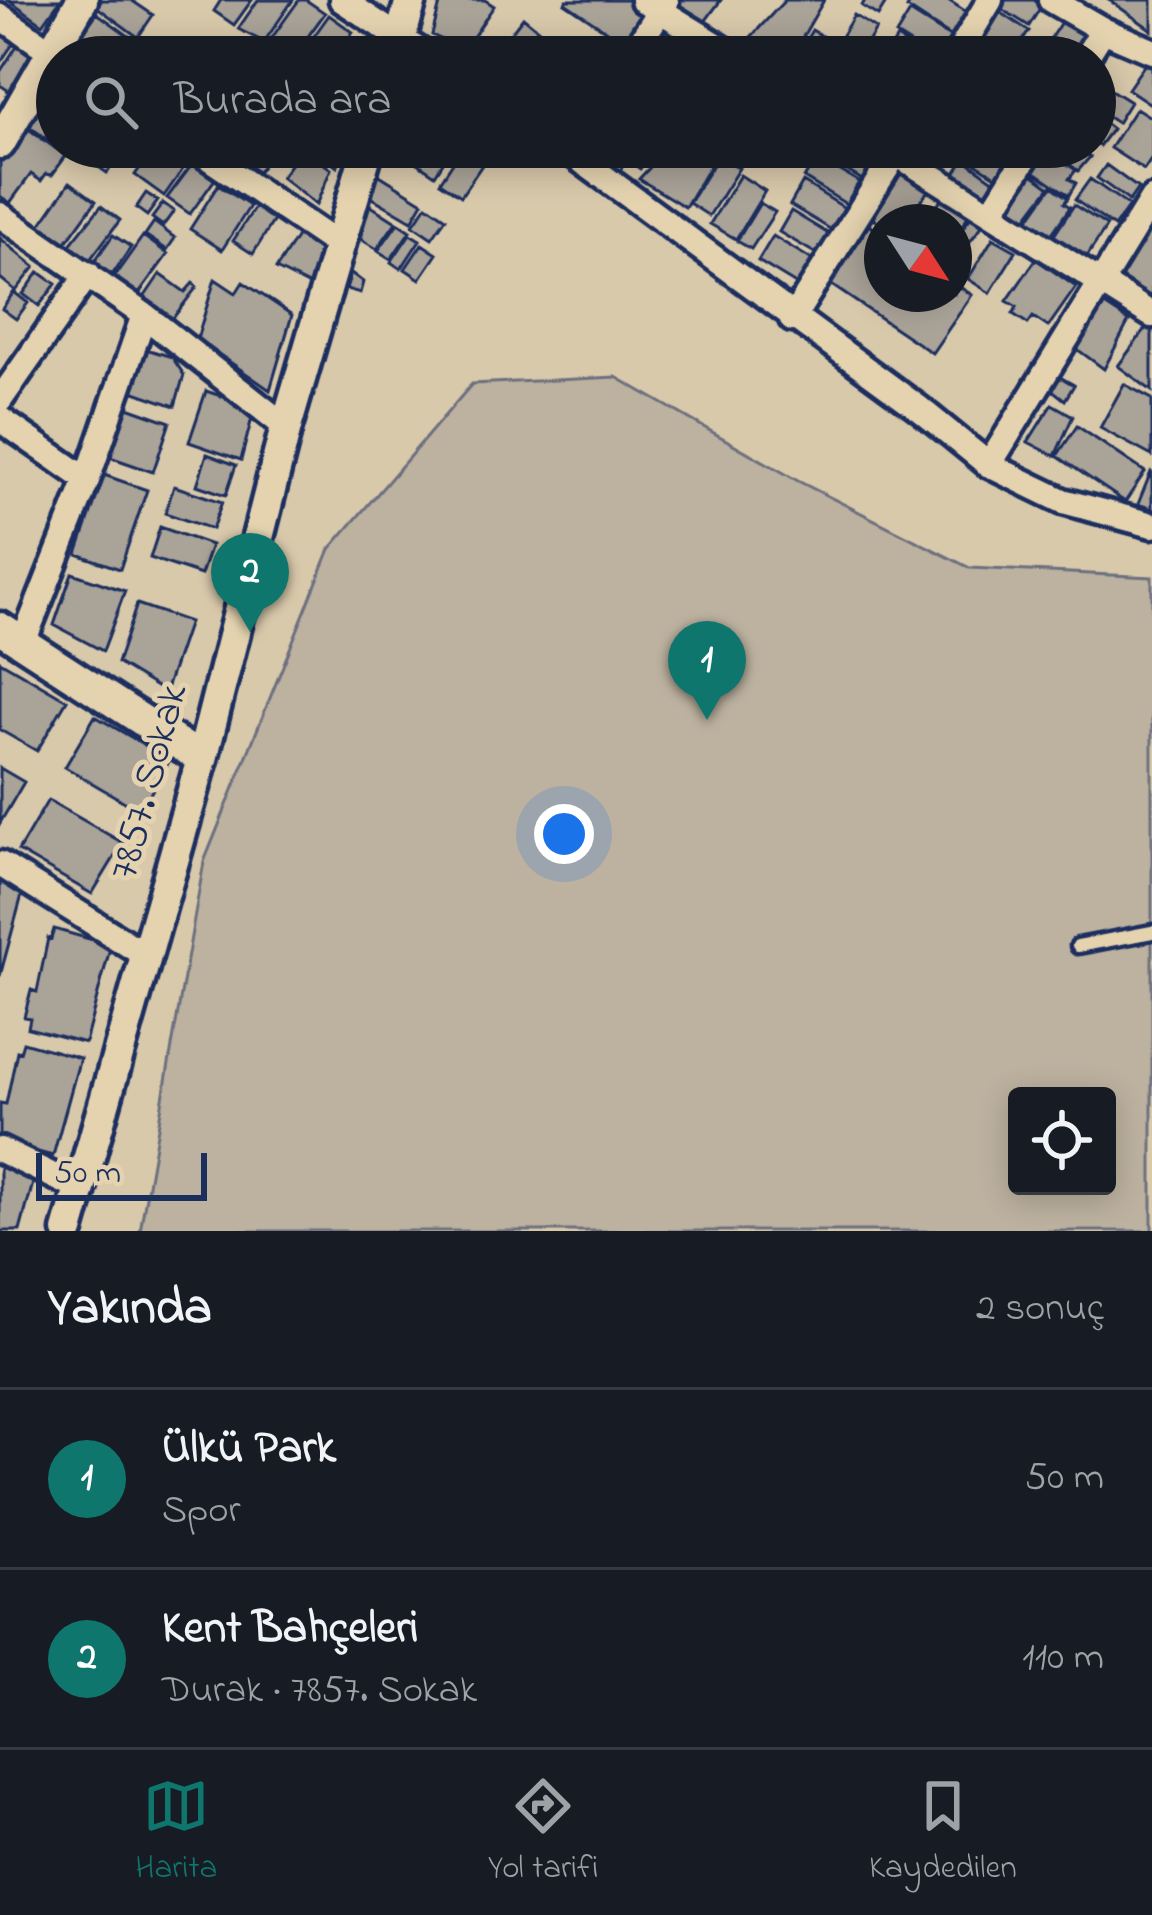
<!DOCTYPE html>
<html lang="tr">
<head>
<meta charset="utf-8">
<style>
	body { margin:0; font-family:"Indie Flower",sans-serif; background:#20242c; color:#f1f3f6 }
	.controls { position:absolute; right:36px; bottom:36px; display:grid; overflow:hidden; border-radius:12px; box-shadow:0 6px 30px #0003 }
	.controls button { width:108px; height:108px; display:grid; place-items:center; padding:0; border:0; border-bottom:3px solid #363941; background:#171b24; color:#f1f3f6; font:60px sans-serif }
	.compass { position:absolute; left:864px; top:204px; width:108px; height:108px; border-radius:50%; background:#171b24; box-shadow:0 6px 30px #0003; rotate:126deg }
	.scale { position:absolute; left:36px; bottom:30px; width:171px; box-sizing:border-box; padding-left:12px; border:6px solid #1b2f5e; border-top:0; font-size:33px; line-height:42px; white-space:nowrap; color:#1b2f5e; -webkit-text-stroke:9px #e5d3b0; paint-order:stroke }
	.you { position:absolute; left:564px; top:834px; width:42px; height:42px; margin:-30px; border:9px solid #fff; border-radius:50%; background:#1a73e8; box-shadow:0 0 0 18px #1a73e833 }
	.badge { display:grid; place-items:center; width:78px; height:78px; border-radius:50%; background:#0f766e; color:#fff; font-size:39px; font-weight:700 }
	.pin { position:absolute; translate:-50% -99px; filter:drop-shadow(0 3px 6px #0008) }
	.pin::after { content:''; position:absolute; top:63px; width:42px; height:36px; background:inherit; clip-path:polygon(0 0,100% 0,50% 100%) }
	.list { margin:0; padding:0; list-style:none }
	h2 { display:flex; justify-content:space-between; align-items:center; height:156px; margin:0; padding:0 48px; font-size:51px }
	h2 small { font-size:39px; font-weight:400; color:#9ea1a6 }
	.list li { display:grid; grid-template-columns:78px 1fr auto; gap:36px; align-items:center; box-sizing:border-box; height:180px; padding:0 48px; border-top:3px solid #363941 }
	.list b { display:block; font-size:45px; white-space:nowrap }
	.list p { margin:0; font-size:39px; white-space:nowrap; color:#9ea1a6 }
	.list em { font-size:39px; font-style:normal; color:#9ea1a6 }
	.icon { flex:none; width:66px; height:66px; fill:none; stroke:currentColor; stroke-width:2; stroke-linecap:round; stroke-linejoin:round }
	.map { position:relative; flex:none; width:1152px; height:1231px; overflow:hidden }
	.search { position:absolute; background:#171b24; box-shadow:0 6px 30px #0003; left:36px; right:36px; top:36px; height:132px; display:flex; align-items:center; gap:30px; box-sizing:border-box; padding:0 42px; border-radius:66px; color:#9ea1a6; font-size:45px }
	.sheet { height:516px; background:#171b24 }
	nav { display:flex; justify-content:space-around; align-items:center; box-sizing:border-box; height:168px; border-top:3px solid #363941; background:#171b24; font-size:33px; color:#9ea1a6 }
	nav a { display:grid; justify-items:center; gap:6px }
	nav .on { color:#0f766e }
	.map>svg:first-child { display:block }
	.green { fill:#bdb2a0; stroke:#6c707f; stroke-width:3; fill-rule:evenodd }
	.building { fill:#aaa398; stroke:#1b2f5e; stroke-width:3 }
	.lines { fill:none; stroke-linecap:round; stroke-linejoin:round }
	.service-casing { stroke:#1b2f5e; stroke-width:21 }
	.minor-casing { stroke:#1b2f5e; stroke-width:33 }
	.tertiary-casing { stroke:#1b2f5e; stroke-width:39 }
	.service { stroke:#e5d3b0; stroke-width:12 }
	.minor { stroke:#e5d3b0; stroke-width:24 }
	.tertiary { stroke:#e5d3b0; stroke-width:30 }
	.labels { text-anchor:middle; dominant-baseline:central; stroke-width:10; stroke-linejoin:round; paint-order:stroke }
	.street-label { font-size:42px; fill:#1b2f5e; stroke:#e5d3b0 }
</style>
</head>
<body>
<div class="map">
<svg width="1152" height="1231" viewBox="0 0 1152 1231">
	<rect width="100%" height="100%" fill="#d9c9ab"/>
	<filter id="ink" filterUnits="userSpaceOnUse"><feTurbulence type="fractalNoise" baseFrequency=".00833" numOctaves="2"/><feDisplacementMap in="SourceGraphic" scale="24" xChannelSelector="R" yChannelSelector="G"/><feConvolveMatrix kernelMatrix="1 2 1 2 8 2 1 2 1" color-interpolation-filters="sRGB"/></filter>
	<g filter="url(#ink)">
		<path class="green" d="M 616,377 L 798,481 L 970,568 L 1152,577 L 1152,1231 L 140,1231 L 204,862 L 330,549 L 472,384 ZM 1017,1096 L 1107,1096 L 1107,1186 L 1017,1186 Z"/>
		<path class="building" d="M 9,0 L 60,0 L 43,24 Z
			M 102,0 L 131,0 L 153,15 L 138,37 L 97,7 Z
			M 221,0 L 252,0 L 234,25 L 214,11 Z
			M 258,0 L 293,0 L 264,42 L 238,29 Z
			M 299,0 L 306,0 L 325,13 L 293,57 L 281,57 L 266,46 Z
			M 441,0 L 485,0 L 494,6 L 464,50 L 432,35 Z
			M 567,0 L 633,0 L 652,14 L 629,46 L 565,3 Z
			M 680,0 L 721,0 L 704,23 L 677,3 Z
			M 785,0 L 824,0 L 791,57 L 753,57 L 740,49 Z
			M 865,0 L 885,0 L 887,1 L 878,16 L 862,6 Z
			M 912,0 L 948,0 L 971,15 L 955,39 L 907,8 Z
			M 1002,0 L 1034,0 L 1042,5 L 1029,26 L 997,6 Z
			M 1109,0 L 1152,0 L 1152,30 Z
			M 910,12 L 953,39 L 941,57 L 931,57 L 896,35 Z
			M 1000,12 L 1029,31 L 1012,57 L 984,38 Z
			M 97,13 L 129,36 L 114,57 L 95,57 L 76,43 Z
			M 329,15 L 353,32 L 336,57 L 299,57 Z
			M 854,15 L 876,29 L 859,57 L 829,57 Z
			M 1065,16 L 1089,32 L 1072,57 L 1045,57 L 1040,54 Z
			M 523,17 L 550,39 L 538,57 L 492,57 Z
			M 664,28 L 698,49 L 693,57 L 647,56 Z
			M 812,30 L 832,42 L 824,57 L 796,57 Z
			M 0,31 L 15,41 L 0,63 Z
			M 134,37 L 148,46 L 140,57 L 120,57 Z
			M 557,38 L 584,57 L 545,57 Z
			M 897,38 L 926,57 L 885,57 Z
			M 369,39 L 384,50 L 381,57 L 356,57 Z
			M 222,42 L 231,48 L 224,57 L 216,57 L 213,55 Z
			M 980,42 L 1001,57 L 969,57 Z
			M 18,44 L 33,54 L 9,91 L 0,85 L 0,72 Z
			M 1151,55 L 1152,55 L 1152,105 L 1128,89 Z
			M 57,72 L 57,100 L 52,107 L 39,99 Z
			M 1095,80 L 1130,102 L 1117,123 L 1095,109 Z
			M 39,102 L 52,111 L 57,103 L 57,146 L 24,123 Z
			M 1136,108 L 1152,118 L 1152,158 L 1144,170 L 1110,148 Z
			M 1095,116 L 1112,129 L 1099,146 L 1095,144 Z
			M 23,125 L 66,156 L 52,175 L 46,174 L 41,181 L 31,174 L 10,203 L 0,196 L 0,156 Z
			M 89,147 L 125,147 L 107,173 L 83,156 Z
			M 155,147 L 166,147 L 188,162 L 164,196 L 135,175 Z
			M 234,147 L 276,147 L 258,172 L 231,152 Z
			M 311,147 L 346,147 L 337,167 Z
			M 403,147 L 446,147 L 451,150 L 435,175 L 400,151 Z
			M 463,147 L 494,147 L 461,196 L 440,182 Z
			M 588,147 L 634,147 L 620,171 L 586,150 Z
			M 638,147 L 652,153 L 640,169 L 628,160 Z
			M 669,147 L 705,147 L 717,154 L 685,207 L 639,179 Z
			M 753,147 L 783,147 L 773,163 Z
			M 786,147 L 817,147 L 805,168 L 782,154 Z
			M 823,147 L 865,147 L 879,155 L 864,181 L 819,154 Z
			M 925,147 L 957,147 L 961,149 L 950,164 Z
			M 980,147 L 1021,147 L 1001,179 L 972,161 Z
			M 1048,147 L 1078,147 L 1090,157 L 1078,171 Z
			M 302,148 L 331,169 L 316,205 L 281,177 Z
			M 1045,150 L 1076,170 L 1069,179 L 1076,183 L 1069,195 L 1032,170 Z
			M 719,155 L 739,168 L 709,216 L 689,203 Z
			M 817,157 L 859,182 L 846,204 L 804,178 Z
			M 964,159 L 995,181 L 984,196 L 954,175 Z
			M 193,163 L 215,179 L 190,214 L 167,198 Z
			M 1106,165 L 1138,188 L 1129,201 L 1097,178 Z
			M 902,170 L 929,189 L 906,222 L 882,225 L 870,216 Z
			M 1030,172 L 1050,187 L 1025,220 L 1005,205 Z
			M 378,174 L 423,202 L 412,221 L 371,197 Z
			M 740,175 L 765,191 L 736,239 L 710,224 Z
			M 1090,179 L 1129,206 L 1114,227 L 1075,200 Z
			M 70,182 L 96,201 L 64,245 L 39,227 Z
			M 803,182 L 848,210 L 835,232 L 790,205 Z
			M 218,185 L 250,206 L 222,250 L 190,229 Z
			M 1052,186 L 1068,198 L 1064,203 L 1070,207 L 1050,236 L 1028,220 Z
			M 146,193 L 158,201 L 147,216 L 136,208 Z
			M 941,199 L 968,216 L 954,238 L 954,222 L 926,222 Z
			M 163,203 L 174,211 L 163,226 L 152,218 Z
			M 760,203 L 775,212 L 751,249 L 737,241 Z
			M 368,204 L 396,222 L 377,249 L 359,238 Z
			M 427,205 L 446,218 L 432,238 L 413,225 Z
			M 1074,205 L 1107,226 L 1086,258 L 1053,237 Z
			M 101,206 L 120,220 L 89,261 L 69,246 Z
			M 255,207 L 274,220 L 253,254 L 233,241 Z
			M 791,211 L 832,236 L 820,256 L 779,232 Z
			M 971,217 L 982,226 L 968,244 L 957,235 Z
			M 1152,221 L 1152,303 L 1114,277 Z
			M 154,222 L 175,238 L 167,250 L 145,235 Z
			M 398,223 L 410,231 L 391,259 L 378,251 Z
			M 869,225 L 882,234 L 882,294 L 954,294 L 954,283 L 972,295 L 932,353 L 830,284 Z
			M 410,234 L 420,240 L 401,269 L 391,262 Z
			M 113,235 L 131,247 L 112,275 L 94,262 Z
			M 298,235 L 321,250 L 310,286 L 276,269 Z
			M 143,236 L 168,254 L 139,294 L 114,277 Z
			M 773,236 L 819,264 L 804,289 L 758,261 Z
			M 0,238 L 35,267 L 16,291 L 0,278 Z
			M 993,238 L 1016,251 L 990,293 L 968,279 Z
			M 422,244 L 437,254 L 420,279 L 405,269 Z
			M 1036,259 L 1076,287 L 1048,327 L 1033,317 L 1028,324 L 1013,314 L 1017,307 L 1007,301 Z
			M 39,272 L 56,284 L 39,306 L 23,294 Z
			M 351,273 L 363,282 L 360,293 L 346,289 Z
			M 160,274 L 185,292 L 193,283 L 197,287 L 170,322 L 141,302 Z
			M 215,279 L 236,293 L 243,282 L 292,315 L 270,390 L 197,339 Z
			M 14,292 L 28,303 L 16,319 L 2,309 Z
			M 1103,304 L 1129,321 L 1104,369 L 1074,347 Z
			M 1149,324 L 1152,325 L 1152,391 L 1118,366 Z
			M 143,348 L 172,357 L 184,375 L 175,406 L 129,390 Z
			M 1060,377 L 1074,385 L 1065,400 L 1051,389 Z
			M 1124,384 L 1152,399 L 1152,456 L 1100,428 Z
			M 206,391 L 233,400 L 252,418 L 241,460 L 189,442 Z
			M 1052,404 L 1073,416 L 1055,456 L 1028,442 Z
			M 125,406 L 170,422 L 153,472 L 107,456 Z
			M 1077,426 L 1145,472 L 1125,502 L 1057,456 Z
			M 207,454 L 236,465 L 226,495 L 197,485 Z
			M 1151,472 L 1152,473 L 1152,509 L 1138,504 Z
			M 104,475 L 147,490 L 120,569 L 77,554 Z
			M 174,486 L 222,502 L 212,529 L 165,513 Z
			M 160,527 L 211,545 L 201,575 L 150,558 Z
			M 72,573 L 125,591 L 103,651 L 54,625 Z
			M 137,604 L 189,622 L 165,692 L 117,663 Z
			M 0,661 L 67,700 L 37,751 L 0,730 Z
			M 95,716 L 170,760 L 140,811 L 65,767 Z
			M 0,768 L 24,782 L 0,823 Z
			M 48,800 L 123,843 L 92,894 L 18,851 Z
			M 0,878 L 25,884 L 0,976 Z
			M 54,929 L 111,945 L 85,1043 L 28,1028 L 30,1018 L 24,1017 L 31,990 L 37,992 L 48,938 L 51,939 Z
			M 23,1042 L 80,1058 L 53,1156 L 0,1142 L 0,1103 L 6,1104 L 17,1051 L 20,1052 Z
			M 0,1162 L 36,1172 L 20,1231 L 0,1231 Z"/>
		<g class="lines">
			<defs>
				<path id="service" d="M 1078,946 L 1152,932"/>
				<path id="minor" d="M 342,0 L 429,57
					M 643,0 L 736,57
					M 1051,0 L 1103,30 L 1152,51
					M 0,16 L 59,57
					M 630,57 L 666,2
					M 956,57 L 990,0
					M 1086,57 L 1103,30
					M 193,147 L 339,246
					M 563,147 L 920,409 L 989,465 L 1063,501 L 1152,525
					M 886,147 L 1152,315
					M 991,213 L 1032,147
					M 0,215 L 144,315 L 286,427
					M 792,319 L 900,147
					M 0,400 L 88,274
					M 0,419 L 87,480
					M 989,465 L 1152,199
					M 24,640 L 87,480 L 144,315
					M 0,864 L 145,955
					M 0,1150 L 78,1188"/>
				<path id="tertiary" d="M 395,57 L 411,0
					M 0,143 L 82,0
					M 0,628 L 202,759
					M 68,1231 L 202,759 L 286,427 L 368,147"/>
			</defs>
			<use href="#service" class="service-casing"/>
			<use href="#minor" class="minor-casing"/>
			<use href="#tertiary" class="tertiary-casing"/>
			<use href="#service" class="service"/>
			<use href="#minor" class="minor"/>
			<use href="#tertiary" class="tertiary"/>
		</g>
	</g>
	<g class="labels">
		<g class="street-label">
			<text transform="translate(150 782) rotate(-75)">7857. Sokak</text>
		</g>
	</g>
</svg>
<div class="controls">
<button><svg class="icon" aria-label="locate" viewBox="0 0 24 24"><circle cx="12" cy="12" r="6"/><path d="M12 2v4M12 18v4M2 12h4M18 12h4"/></svg></button>
</div>
<svg class="compass" viewBox="-18 -18 36 36"><path d="M0-13l5 13h-10z" fill="#e53935"/><path d="M0 13l5-13h-10z" fill="#9ea1a6"/></svg>
<div class="scale">50 m</div>
<div class="you"></div>
<div class="pin badge" style="left:707px;top:720px">1</div>
<div class="pin badge" style="left:250px;top:632px">2</div>
<div class="search"><svg class="icon" aria-label="search" viewBox="0 0 24 24"><circle cx="10" cy="10" r="6"/><path d="M15 15l6 6"/></svg>Burada ara</div>
</div>
<section class="sheet">
<h2>Yakında<small>2 sonuç</small></h2>
<ul class="list">
<li><span class="badge">1</span><div><b>Ülkü Park</b><p>Spor</p></div><em>50 m</em></li>
<li><span class="badge">2</span><div><b>Kent Bahçeleri</b><p>Durak · 7857. Sokak</p></div><em>110 m</em></li>
</ul>
</section>
<nav>
<a class="on"><svg class="icon" aria-label="map" viewBox="0 0 24 24"><path d="M3 6l6-2 6 2 6-2v14l-6 2-6-2-6 2zM9 4v14M15 6v14"/></svg>Harita</a>
<a><svg class="icon" aria-label="directions" viewBox="0 0 24 24"><path d="M12 3l9 9-9 9-9-9zM9 14v-3h6M13 9l2 2-2 2"/></svg>Yol tarifi</a>
<a><svg class="icon" aria-label="saved" viewBox="0 0 24 24"><path d="M7 4h10v16l-5-4-5 4z"/></svg>Kaydedilen</a>
</nav>
</body>
</html>
